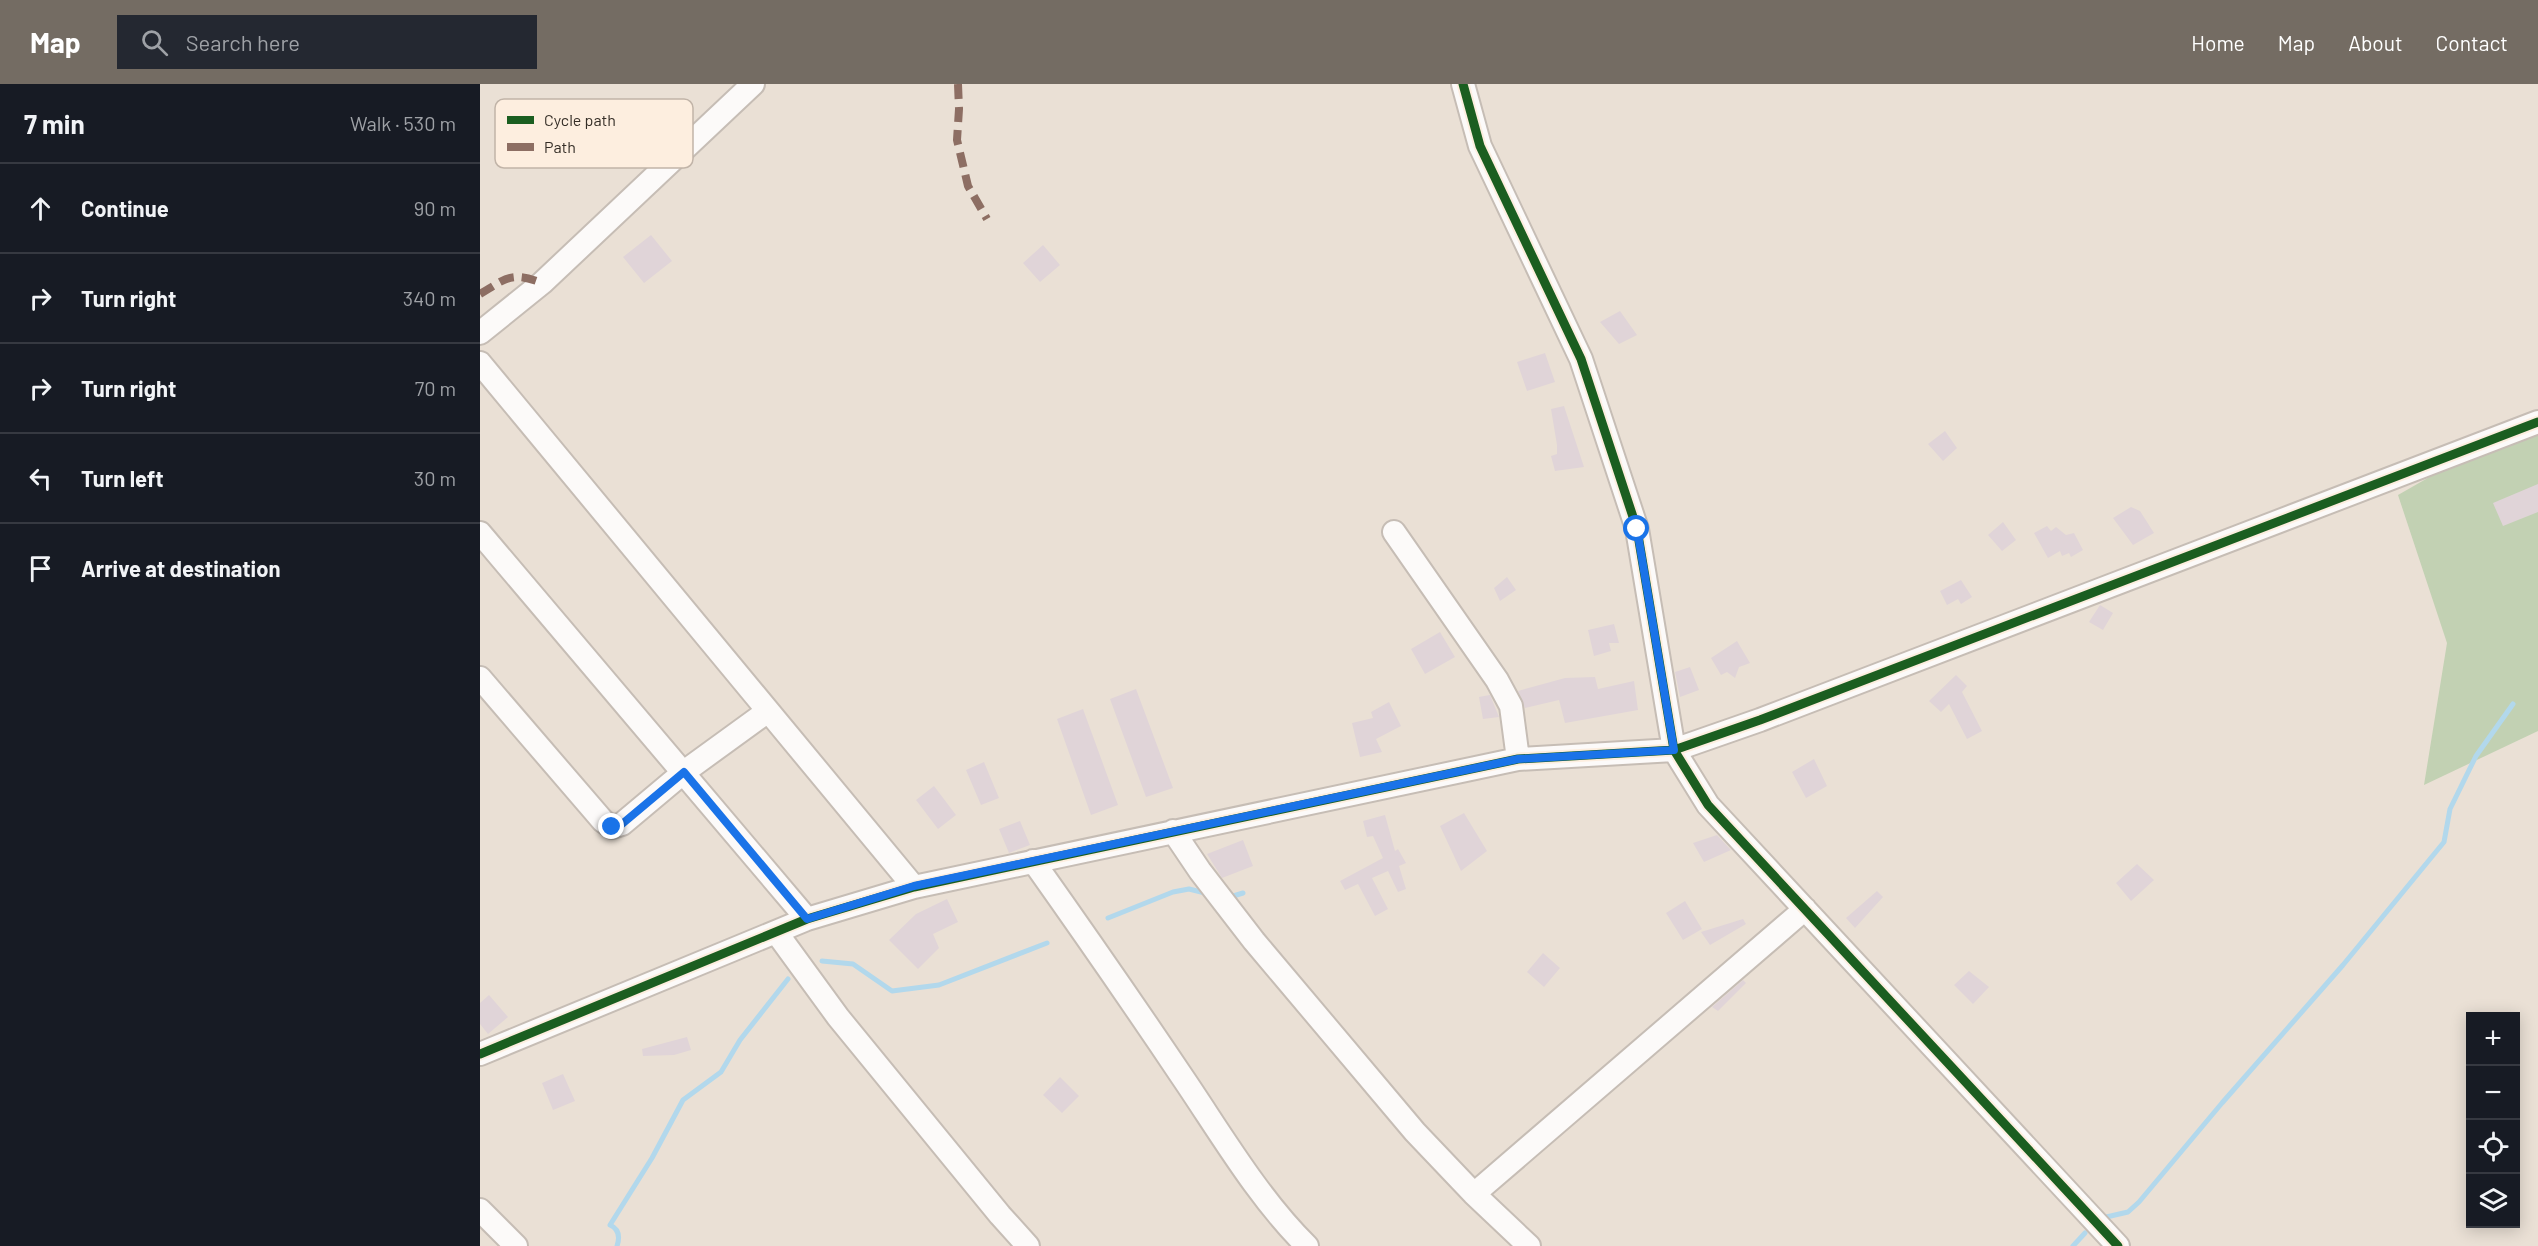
<!DOCTYPE html>
<html lang="en">
<head>
<meta charset="utf-8">
<style>
	body { margin:0; font-family:Barlow,sans-serif; background:#242831; color:#f1f3f6 }
	.controls { position:absolute; right:18px; bottom:18px; display:grid; overflow:hidden; border-radius:0px; box-shadow:0 3px 15px #0003 }
	.controls button { width:54px; height:54px; display:grid; place-items:center; padding:0; border:0; border-bottom:2px solid #363941; background:#171b24; color:#f1f3f6; font:30px sans-serif }
	.stop { position:absolute; width:18px; height:18px; margin:-14px; border:4px solid #1a73e8; border-radius:50%; background:#fff }
	.stop.end { background:#1a73e8; border-color:#fff; box-shadow:0 2px 6px #0008 }
	.list { margin:0; padding:0; list-style:none }
	h2 { display:flex; justify-content:space-between; align-items:center; height:78px; margin:0; padding:0 24px; font-size:26px }
	h2 small { font-size:20px; font-weight:400; color:#9ea1a6 }
	.list li { display:grid; grid-template-columns:39px 1fr auto; gap:18px; align-items:center; box-sizing:border-box; height:90px; padding:0 24px; border-top:2px solid #363941 }
	.list b { display:block; font-size:22px; white-space:nowrap }
	.list em { font-size:20px; font-style:normal; color:#9ea1a6 }
	.icon { flex:none; width:33px; height:33px; fill:none; stroke:currentColor; stroke-width:2; stroke-linecap:round; stroke-linejoin:round }
	.map { position:relative; flex:none; width:2058px; height:1162px; overflow:hidden }
	header { display:flex; align-items:center; gap:36px; box-sizing:border-box; height:84px; padding:0 30px; background:#746c63; color:#fff }
	header strong { font-size:28px }
	nav { display:flex; gap:33px; margin-inline-start:auto; font-size:21px }
	.search { width:420px; height:54px; background:#242831; display:flex; align-items:center; gap:15px; box-sizing:border-box; padding:0 21px; border-radius:0px; color:#9ea1a6; font-size:22px }
	main { display:flex }
	aside { flex:1; background:#171b24 }
	.map>svg:first-child { display:block }
	.green { fill:#c2d1b3 }
	.lines { fill:none; stroke-linecap:round; stroke-linejoin:round }
	.stream { stroke:#b2d8ec; stroke-width:5 }
	.building { fill:#e0d4d8 }
	.minor-casing { stroke:#c6bdb5; stroke-width:26 }
	.minor { stroke:#fcfaf9; stroke-width:22 }
	.quiet { stroke:#8d6e63; stroke-width:8; stroke-dasharray:15 8; stroke-linecap:butt }
	.cycleway-casing { stroke:#fdeedf; stroke-width:13 }
	.cycleway { stroke:#1b5e20; stroke-width:9 }
	.route { stroke:#1a73e8; stroke-width:8 }
	.key { fill:#fdeedf; stroke:#c1b4a8; stroke-width:1.5 }
	.key-label { font-size:16px; fill:#342d26 }
</style>
</head>
<body>
<header>
<strong>Map</strong>
<div class="search"><svg class="icon" aria-label="search" viewBox="0 0 24 24"><circle cx="10" cy="10" r="6"/><path d="M15 15l6 6"/></svg>Search here</div>
<nav><a>Home</a><a>Map</a><a>About</a><a>Contact</a></nav>
</header>
<main>
<aside>
<h2>7 min<small>Walk · 530 m</small></h2>
<ul class="list">
<li><svg class="icon" aria-label="ahead" viewBox="0 0 24 24"><path d="M12 20V5M6 11l6-6 6 6"/></svg><div><b>Continue</b></div><em>90 m</em></li>
<li><svg class="icon" aria-label="right" viewBox="0 0 24 24"><path d="M7 20v-9h11M14 6l5 5-5 5"/></svg><div><b>Turn right</b></div><em>340 m</em></li>
<li><svg class="icon" aria-label="right" viewBox="0 0 24 24"><path d="M7 20v-9h11M14 6l5 5-5 5"/></svg><div><b>Turn right</b></div><em>70 m</em></li>
<li><svg class="icon" aria-label="left" viewBox="0 0 24 24"><path d="M17 20v-9H6M10 6l-5 5 5 5"/></svg><div><b>Turn left</b></div><em>30 m</em></li>
<li><svg class="icon" aria-label="arrive" viewBox="0 0 24 24"><path d="M6 21V4h12l-3 4 3 4H6"/></svg><div><b>Arrive at destination</b></div></li>
</ul>
</aside>
<div class="map">
<svg width="2058" height="1162" viewBox="0 0 2058 1162">
	<rect width="100%" height="100%" fill="#eae0d5"/>
	<path class="green" d="M 2058,331 L 2058,647 L 1944,701 L 1967,559 L 1918,411 Z"/>
	<g class="lines">
		<path class="stream" d="M 750,813 L 763,809
			M 628,834 L 693,808 L 709,805 L 729,810
			M 342,877 L 373,880 L 412,907 L 459,901 L 567,859
			M 1622,1134 L 1648,1128 L 1659,1118 L 1742,1019 L 1863,881 L 1964,758 L 1970,725 L 1996,672 L 2033,620
			M 137,1162 C 140,1153 139,1145 130,1141 L 172,1074 L 203,1016 L 241,988 L 260,956 L 308,895
			M 1593,1162 L 1605,1149"/>
	</g>
	<path class="building" d="M 171,151 L 192,177 L 164,199 L 143,173 Z
		M 563,161 L 580,181 L 560,198 L 543,179 Z
		M 1140,227 L 1157,251 L 1139,260 L 1120,238 Z
		M 1065,269 L 1075,298 L 1047,307 L 1037,278 Z
		M 1084,322 L 1104,383 L 1075,387 L 1071,372 L 1077,370 L 1077,361 L 1071,325 Z
		M 1465,347 L 1477,364 L 1463,377 L 1448,360 Z
		M 2058,400 L 2058,428 L 2023,442 L 2013,419 Z
		M 1651,423 L 1660,427 L 1674,449 L 1653,461 L 1633,434 Z
		M 1523,438 L 1536,456 L 1522,467 L 1508,451 Z
		M 1567,442 L 1571,447 L 1576,443 L 1586,451 L 1594,449 L 1603,466 L 1591,473 L 1589,469 L 1582,472 L 1580,467 L 1568,474 L 1554,449 Z
		M 1027,493 L 1036,506 L 1020,517 L 1014,504 Z
		M 1481,496 L 1492,513 L 1481,520 L 1478,515 L 1467,521 L 1460,507 Z
		M 1620,521 L 1633,529 L 1623,546 L 1609,538 Z
		M 1134,540 L 1139,559 L 1129,559 L 1131,567 L 1114,572 L 1108,546 Z
		M 960,548 L 975,573 L 945,590 L 931,565 Z
		M 1257,557 L 1270,579 L 1259,583 L 1255,594 L 1247,588 L 1241,591 L 1231,574 Z
		M 1210,583 L 1219,606 L 1200,613 L 1195,588 Z
		M 1476,591 L 1487,602 L 1482,608 L 1502,647 L 1487,655 L 1469,620 L 1461,628 L 1449,617 Z
		M 1115,593 L 1118,605 L 1154,597 L 1158,626 L 1085,639 L 1079,616 L 1045,624 L 1038,607 L 1085,594 Z
		M 656,605 L 693,704 L 666,713 L 630,615 Z
		M 1010,611 L 1019,633 L 1003,635 L 999,613 Z
		M 909,618 L 921,642 L 896,655 L 902,668 L 880,673 L 872,639 L 893,634 L 891,628 Z
		M 603,625 L 638,721 L 611,731 L 577,635 Z
		M 1334,675 L 1347,702 L 1326,714 L 1312,688 Z
		M 504,678 L 519,714 L 501,721 L 486,686 Z
		M 454,702 L 476,731 L 458,745 L 436,716 Z
		M 984,729 L 1007,767 L 981,787 L 960,742 Z
		M 905,731 L 915,767 L 918,765 L 926,779 L 919,782 L 926,805 L 918,808 L 908,787 L 892,794 L 908,825 L 895,832 L 878,800 L 865,806 L 860,797 L 903,774 L 893,752 L 887,753 L 883,737 Z
		M 540,737 L 550,761 L 529,769 L 519,745 Z
		M 1237,751 L 1251,766 L 1224,778 L 1213,759 Z
		M 763,756 L 773,782 L 742,794 L 727,770 Z
		M 1657,780 L 1674,796 L 1651,817 L 1636,799 Z
		M 1397,807 L 1403,813 L 1375,844 L 1366,834 Z
		M 467,815 L 478,838 L 453,850 L 459,864 L 438,885 L 409,856 L 436,830 Z
		M 1205,817 L 1222,845 L 1203,856 L 1186,829 Z
		M 1263,835 L 1266,840 L 1230,861 L 1221,848 Z
		M 1063,869 L 1080,884 L 1064,903 L 1047,888 Z
		M 1489,887 L 1509,903 L 1493,920 L 1474,901 Z
		M 1263,896 L 1266,899 L 1238,927 L 1232,923 Z
		M 9,911 L 28,933 L 8,950 L 0,940 L 0,919 Z
		M 207,953 L 211,966 L 194,971 L 163,972 L 162,965 Z
		M 83,990 L 95,1017 L 73,1026 L 62,999 Z
		M 580,993 L 599,1012 L 582,1029 L 563,1011 Z"/>
	<g class="lines">
		<defs>
			<path id="minor" d="M 983,0 L 1000,62 L 1101,275 L 1157,445 L 1194,666 L 1228,721 L 1638,1162
				M 0,249 L 62,199 L 273,0
				M 0,279 L 434,803
				M 914,448 L 1017,596 L 1031,622 L 1038,675
				M 0,449 L 327,835
				M 0,594 L 123,737 L 132,743 L 142,740 L 204,688 L 288,627
				M 693,747 L 720,787 L 774,857 L 935,1048 L 994,1110 L 1049,1162
				M 553,777 C 604,849 654,921 703,994 C 741,1050 779,1115 827,1162
				M 296,848 L 358,933 L 520,1131 L 548,1162
				M 0,970 L 327,835 L 434,803 L 1038,675 L 1194,666 L 1280,636 L 2058,338
				M 994,1110 L 1325,825
				M 0,1126 L 36,1162"/>
		</defs>
		<use href="#minor" class="minor-casing"/>
		<use href="#minor" class="minor"/>
		<path class="quiet" d="M 478,0 L 479,25 L 477,56 L 488,102 L 507,135
			M 0,210 C 27,194 31,187 62,199"/>
		<defs>
			<path id="cycleway" d="M 983,0 L 1000,62 L 1101,275 L 1157,445 L 1194,666 L 1228,721 L 1638,1162
				M 0,970 L 327,835 L 434,803 L 1038,675 L 1194,666 L 1280,636 L 2058,338"/>
		</defs>
		<use href="#cycleway" class="cycleway-casing"/>
		<use href="#cycleway" class="cycleway"/>
	</g>
	<g class="lines">
		<path class="route" d="M 132,743 L 142,740 L 204,688 L 327,835 L 434,802 L 1038,675 L 1194,666 L 1157,445"/>
	</g>
	<rect x="15" y="15" width="198" height="69" rx="9" class="key"/>
	<rect x="27" y="32" width="27" height="8" fill="#1b5e20"/>
	<rect x="27" y="59" width="27" height="8" fill="#8d6e63"/>
	<g class="key-label">
		<text x="64" y="42">Cycle path</text>
		<text x="64" y="69">Path</text>
	</g>
</svg>
<div class="controls">
<button>+</button>
<button>−</button>
<button><svg class="icon" aria-label="locate" viewBox="0 0 24 24"><circle cx="12" cy="12" r="6"/><path d="M12 2v4M12 18v4M2 12h4M18 12h4"/></svg></button>
<button><svg class="icon" aria-label="layers" viewBox="0 0 24 24"><path d="M12 4l9 5-9 5-9-5zM3 14l9 5 9-5"/></svg></button>
</div>
<div class="stop" style="left:1157px;top:445px"></div>
<div class="stop end" style="left:132px;top:743px"></div>
</div>
</main>
</body>
</html>
